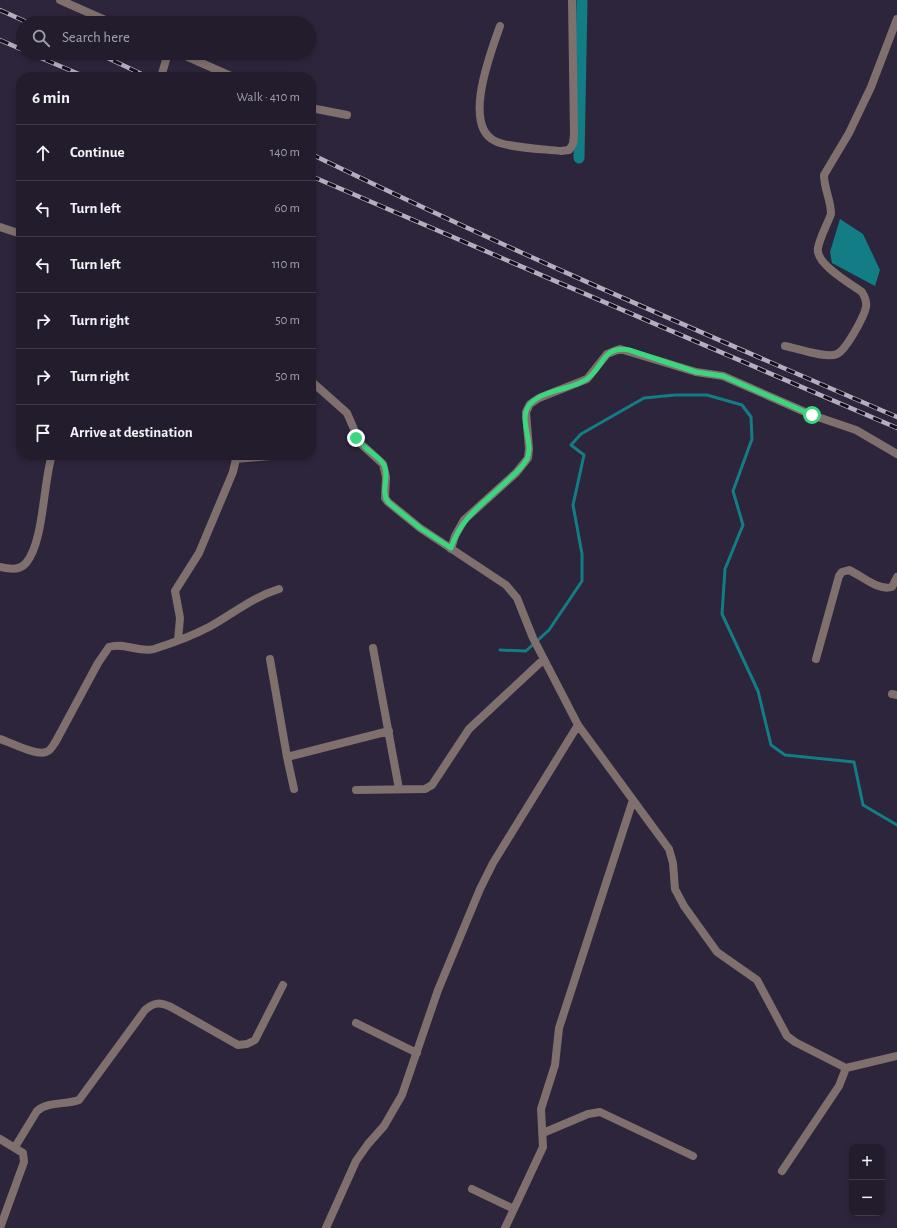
<!DOCTYPE html>
<html lang="en">
<head>
<meta charset="utf-8">
<style>
	body { margin:0; font-family:"Alegreya Sans",sans-serif; background:#2a2535; color:#f1f3f6 }
	.controls { position:absolute; right:12px; bottom:12px; display:grid; overflow:hidden; border-radius:8px; box-shadow:0 2px 6px #0003 }
	.controls button { width:36px; height:36px; display:grid; place-items:center; padding:0; border:0; border-bottom:1px solid #3f3a49; background:#221c2d; color:#f1f3f6; font:20px sans-serif }
	.stop { position:absolute; width:12px; height:12px; margin:-9px; border:3px solid #3ad77f; border-radius:50%; background:#fff }
	.stop.end { background:#3ad77f; border-color:#fff; box-shadow:0 1px 4px #0008 }
	.list { margin:0; padding:0; list-style:none }
	h2 { display:flex; justify-content:space-between; align-items:center; height:52px; margin:0; padding:0 16px; font-size:17px }
	h2 small { font-size:13px; font-weight:400; color:#a2a1aa }
	.list li { display:grid; grid-template-columns:26px 1fr auto; gap:12px; align-items:center; box-sizing:border-box; height:56px; padding:0 16px; border-top:1px solid #3f3a49 }
	.list b { display:block; font-size:15px; white-space:nowrap }
	.list em { font-size:13px; font-style:normal; color:#a2a1aa }
	.icon { flex:none; width:22px; height:22px; fill:none; stroke:currentColor; stroke-width:2; stroke-linecap:round; stroke-linejoin:round }
	.map { position:relative; flex:none; width:897px; height:1228px; overflow:hidden }
	.search { position:absolute; background:#221c2d; box-shadow:0 2px 6px #0003; left:16px; top:16px; width:300px; height:44px; display:flex; align-items:center; gap:10px; box-sizing:border-box; padding:0 14px; border-radius:22px; color:#a2a1aa; font-size:15px }
	.panel { position:absolute; background:#221c2d; box-shadow:0 2px 6px #0003; left:16px; top:72px; width:300px; height:388px; border-radius:16px }
	.map>svg:first-child { display:block }
	.water { fill:#137d85 }
	.lines { fill:none; stroke-linecap:round; stroke-linejoin:round }
	.stream { stroke:#137d85; stroke-width:3 }
	.canal { stroke:#137d85; stroke-width:11 }
	.street { stroke:#7f706d; stroke-width:8 }
	.rail-casing { stroke:#b4aec0; stroke-width:4.5 }
	.rail { stroke:#14101b; stroke-width:3; stroke-dasharray:9; stroke-linecap:butt }
	.route { stroke:#3ad77f; stroke-width:5 }
</style>
</head>
<body>
<div class="map">
<svg width="897" height="1228" viewBox="0 0 897 1228">
	<rect width="100%" height="100%" fill="#2d253c"/>
	<path class="water" d="M 840,219 L 863,234 L 880,270 L 875,286 L 832,263 L 830,252 Z"/>
	<g class="lines">
		<path class="stream" d="M 500,650 L 526,651 L 549,630 L 582,581 L 582,554 L 573,505 L 584,455 L 571,445 L 581,434 L 644,398 L 675,395 L 707,395 L 742,405 L 751,417 L 752,439 L 733,491 L 743,525 L 725,569 L 722,614 L 758,691 L 771,745 L 785,755 L 854,762 L 863,805 L 897,825"/>
		<path class="canal" d="M 579,158 L 582,0"/>
		<path class="street" d="M 60,0 L 112,23
			M 500,26 C 491,52 462,125 495,141 C 509,148 544,149 561,151 L 569,150 L 573,144 L 574,134 L 572,0
			M 179,53 L 233,77
			M 161,77 L 168,53
			M 311,108 L 347,115
			M 0,227 L 21,234
			M 785,346 C 796,348 826,359 837,354 C 846,350 864,317 866,307 C 867,301 865,297 862,292 C 851,284 815,264 818,248 C 820,237 827,225 831,214 C 831,200 824,189 824,175 L 849,133 L 871,87 L 897,19
			M 311,381 L 347,413 L 360,443 L 383,464 L 386,477 L 385,498 L 388,502 L 420,528 L 506,585 L 517,598 L 533,638 L 578,725 L 669,849 L 673,863 L 675,889 L 684,906 L 717,952 L 757,980 L 787,1036 L 795,1042 L 846,1068 L 897,1056
			M 236,459 L 281,455
			M 451,549 L 455,536 L 464,520 L 516,473 L 528,458 L 529,449 L 526,412 L 530,404 L 539,398 L 587,379 L 607,354 L 620,349 L 696,372 L 723,376 L 812,415 L 856,430 L 897,454
			M 0,567 C 9,569 19,571 26,563 C 44,542 43,483 52,455
			M 178,640 L 180,618 L 175,591 L 199,553 L 233,472 L 236,459 L 234,455
			M 373,648 L 399,789
			M 270,659 L 287,757 L 294,789
			M 816,659 L 839,576 L 842,572 L 849,570 C 862,576 878,591 892,587 L 897,577
			M 892,694 L 897,695
			M 0,739 C 10,742 36,756 46,752 C 51,751 53,745 56,741 L 98,663 L 109,647 C 124,642 139,653 154,649 C 173,643 194,635 211,626 C 234,613 253,597 279,589
			M 287,757 L 389,731
			M 356,790 L 425,789 L 432,785 L 469,729 L 544,659
			M 356,1023 L 417,1053
			M 543,1133 L 588,1114 L 600,1112 L 693,1156
			M 0,1139 L 23,1153 L 24,1162 L 0,1228
			M 15,1147 L 37,1111 C 48,1101 66,1105 79,1100 L 145,1010 C 154,1002 160,1002 171,1007 L 238,1045 L 247,1044 L 255,1040 L 283,985
			M 782,1171 L 839,1086 L 846,1068
			M 472,1189 L 514,1209
			M 326,1228 L 356,1161 L 368,1144 L 384,1126 L 402,1095 L 438,990 L 480,889 L 493,863 L 578,725
			M 505,1228 L 543,1147 L 541,1109 L 555,1065 L 559,1028 L 633,800"/>
		<defs>
			<path id="rail" d="M 0,10 L 29,23
				M 0,40 L 23,50
				M 29,53 L 86,77
				M 97,53 L 148,77
				M 311,154 C 504,248 700,332 897,417
				M 311,176 L 897,428"/>
		</defs>
		<use href="#rail" class="rail-casing"/>
		<use href="#rail" class="rail"/>
	</g>
	<g class="lines">
		<path class="route" d="M 356,438 C 363,448 379,456 384,465 C 390,477 380,491 388,502 L 420,528 L 451,548 C 461,517 483,504 506,482 C 514,475 522,468 527,459 C 535,443 516,417 531,403 C 546,389 571,390 587,379 C 604,367 602,345 629,350 L 696,372 L 723,376 L 812,415"/>
	</g>
</svg>
<div class="controls">
<button>+</button>
<button>−</button>
</div>
<div class="stop" style="left:812px;top:415px"></div>
<div class="stop end" style="left:356px;top:438px"></div>
<div class="search"><svg class="icon" aria-label="search" viewBox="0 0 24 24"><circle cx="10" cy="10" r="6"/><path d="M15 15l6 6"/></svg>Search here</div>
<section class="panel">
<h2>6 min<small>Walk · 410 m</small></h2>
<ul class="list">
<li><svg class="icon" aria-label="ahead" viewBox="0 0 24 24"><path d="M12 20V5M6 11l6-6 6 6"/></svg><div><b>Continue</b></div><em>140 m</em></li>
<li><svg class="icon" aria-label="left" viewBox="0 0 24 24"><path d="M17 20v-9H6M10 6l-5 5 5 5"/></svg><div><b>Turn left</b></div><em>60 m</em></li>
<li><svg class="icon" aria-label="left" viewBox="0 0 24 24"><path d="M17 20v-9H6M10 6l-5 5 5 5"/></svg><div><b>Turn left</b></div><em>110 m</em></li>
<li><svg class="icon" aria-label="right" viewBox="0 0 24 24"><path d="M7 20v-9h11M14 6l5 5-5 5"/></svg><div><b>Turn right</b></div><em>50 m</em></li>
<li><svg class="icon" aria-label="right" viewBox="0 0 24 24"><path d="M7 20v-9h11M14 6l5 5-5 5"/></svg><div><b>Turn right</b></div><em>50 m</em></li>
<li><svg class="icon" aria-label="arrive" viewBox="0 0 24 24"><path d="M6 21V4h12l-3 4 3 4H6"/></svg><div><b>Arrive at destination</b></div></li>
</ul>
</section>
</div>
</body>
</html>
